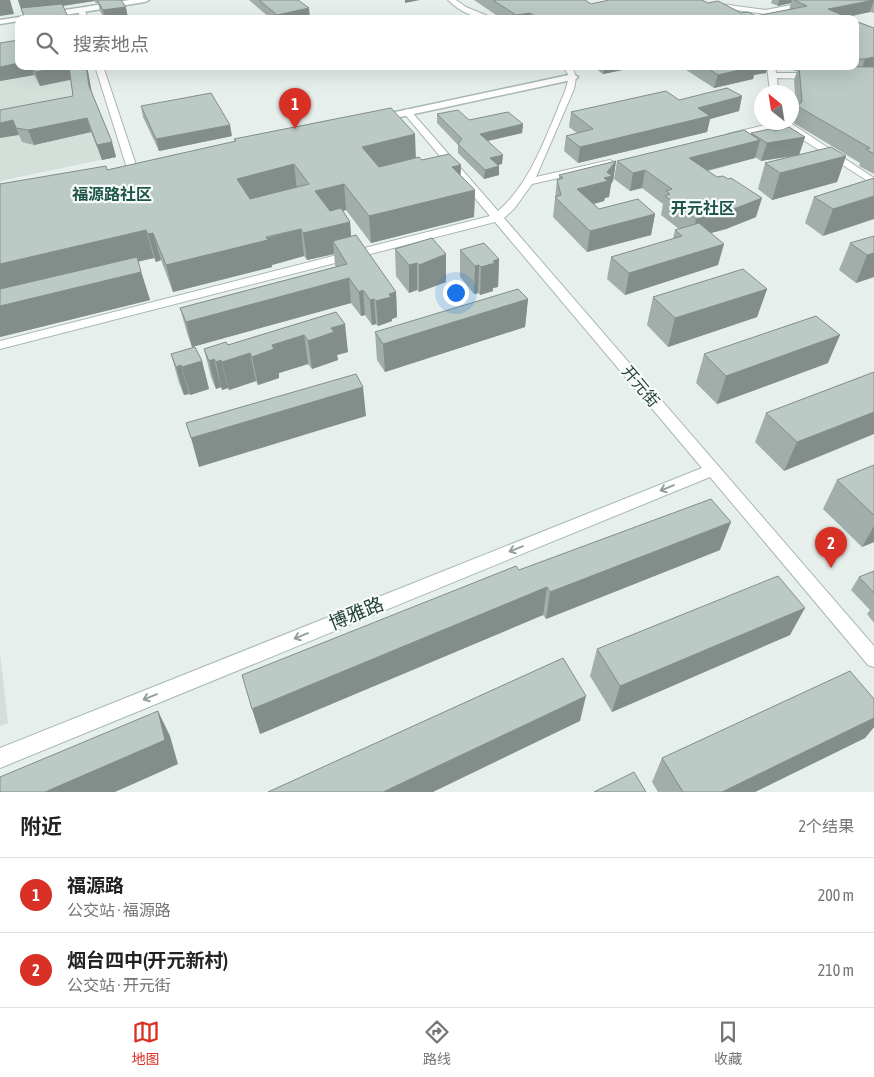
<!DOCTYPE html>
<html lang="zh">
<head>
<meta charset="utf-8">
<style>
	body { margin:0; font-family:"Asap Condensed","Noto Sans SC",sans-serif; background:#f6f6f6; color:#222 }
	.compass { position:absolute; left:754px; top:85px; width:45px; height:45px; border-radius:50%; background:#fff; box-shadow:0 5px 20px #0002; rotate:330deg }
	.you { position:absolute; left:455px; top:292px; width:18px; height:18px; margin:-12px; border:4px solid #fff; border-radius:50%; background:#1a73e8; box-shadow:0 0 0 8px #1a73e833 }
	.badge { display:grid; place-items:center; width:32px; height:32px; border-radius:50%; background:#d93025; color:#fff; font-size:16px; font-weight:700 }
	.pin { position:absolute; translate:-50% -41px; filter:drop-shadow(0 1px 2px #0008) }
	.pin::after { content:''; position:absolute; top:26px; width:18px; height:15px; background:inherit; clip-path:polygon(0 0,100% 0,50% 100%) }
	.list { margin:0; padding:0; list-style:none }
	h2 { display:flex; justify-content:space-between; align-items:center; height:65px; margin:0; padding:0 20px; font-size:21px }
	h2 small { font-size:16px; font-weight:400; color:#767676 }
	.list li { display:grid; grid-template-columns:32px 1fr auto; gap:15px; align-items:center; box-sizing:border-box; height:75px; padding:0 20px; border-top:1px solid #e0e0e0 }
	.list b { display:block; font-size:19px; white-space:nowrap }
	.list p { margin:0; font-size:16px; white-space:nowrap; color:#767676 }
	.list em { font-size:16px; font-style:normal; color:#767676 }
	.icon { flex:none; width:28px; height:28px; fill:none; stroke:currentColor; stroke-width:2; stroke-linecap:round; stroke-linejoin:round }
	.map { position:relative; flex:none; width:874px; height:792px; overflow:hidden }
	.search { position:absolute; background:#fff; box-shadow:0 5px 20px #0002; left:15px; right:15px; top:15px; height:55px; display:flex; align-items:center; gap:12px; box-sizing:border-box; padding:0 18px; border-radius:10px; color:#767676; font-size:19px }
	.sheet { height:215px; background:#fff }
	nav { display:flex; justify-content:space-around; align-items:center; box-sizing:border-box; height:70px; border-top:1px solid #e0e0e0; background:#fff; font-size:14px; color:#767676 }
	nav a { display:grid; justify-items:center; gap:2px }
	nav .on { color:#d93025 }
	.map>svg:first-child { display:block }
	.built { fill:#d4dfda }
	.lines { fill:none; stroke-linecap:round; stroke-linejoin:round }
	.minor-casing { stroke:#a8b8b2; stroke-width:2 }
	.tertiary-casing { stroke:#a8b8b2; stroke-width:3 }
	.minor { fill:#fff; fill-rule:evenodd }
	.tertiary { fill:#fff; fill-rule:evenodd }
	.wall { fill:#a1aea9 }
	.shaded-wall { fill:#838d89 }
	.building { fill:#bbcac4; stroke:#838d89; fill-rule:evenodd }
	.oneway { stroke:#92a09c }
	.labels { text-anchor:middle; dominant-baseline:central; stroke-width:4.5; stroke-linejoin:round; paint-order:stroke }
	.far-quarter-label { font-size:16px; font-weight:bold; fill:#1f5548; stroke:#f7fbf9 }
	.street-label { font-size:16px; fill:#24423a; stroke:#f7fbf9 }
	.near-street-label { font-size:19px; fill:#24423a; stroke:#f7fbf9 }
</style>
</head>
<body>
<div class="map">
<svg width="874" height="792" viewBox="0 0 874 792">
	<rect width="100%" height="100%" fill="#e6efeb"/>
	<path class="built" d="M 0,55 L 19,66 L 86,66 L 93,101 L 110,158 L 0,181 Z
		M 0,652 L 8,723 L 0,726 Z"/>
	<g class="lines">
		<defs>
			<path id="minor" d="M 448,0 L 456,0 L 466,7 L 495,19 C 477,19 461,13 448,0 Z
				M 819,0 L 835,0 L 765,14 L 713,7 L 709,5 L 713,3 L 765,10 Z
				M 78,8 L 84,8 L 88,19 L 80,19 Z
				M 95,66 L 103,66 L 137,168 L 136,170 L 128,170 L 127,168 Z
				M 562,66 L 571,66 C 577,74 576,80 574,89 L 536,177 L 610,160 L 615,163 L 610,166 L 532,184 L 514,209 L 504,218 L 874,646 L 874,667 L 868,665 L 710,477 L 0,768 L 0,748 L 702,468 L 495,222 L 0,349 L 0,341 L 490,216 L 403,112 L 407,109 L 410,110 L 498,211 C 528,185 542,146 557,111 C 561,99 569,87 568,74 Z
				M 767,66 L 775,66 L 776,73 L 813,73 L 817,76 L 813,79 L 777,78 L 778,92 L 770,92 Z
				M 778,122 L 789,122 L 874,178 L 874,185 L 783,127 L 731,139 L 726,136 L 728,134 Z"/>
			<path id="tertiary" d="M 130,0 L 149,0 L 145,2 L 40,19 L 19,19 L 19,21 L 0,24 L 0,20 Z
				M 573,74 L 578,77 L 576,79 L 377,122 L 372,119 L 377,116 Z"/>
		</defs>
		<use href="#minor" class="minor-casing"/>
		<use href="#tertiary" class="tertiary-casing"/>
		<use href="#minor" class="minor"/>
		<use href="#tertiary" class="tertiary"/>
	</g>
	<path class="wall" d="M 18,0 L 121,0 L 128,18 L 104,19 L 100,11 L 98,3 L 96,3 L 94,1 L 63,6 L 69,19 L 25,19 Z
		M 249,0 L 298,0 L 310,18 L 305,19 L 271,19 Z
		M 474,0 L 585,0 L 591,4 L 708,3 L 741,13 L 756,16 L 789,10 L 791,3 L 778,6 L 771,3 L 772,0 L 874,0 L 874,13 L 870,12 L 846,17 L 851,19 L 502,19 Z
		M 855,21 L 874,28 L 874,174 L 859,166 L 860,163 L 792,122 L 796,107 L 794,80 L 797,71 L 794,71 L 794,66 L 855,66 Z
		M 0,43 L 19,66 L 87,66 L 92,93 L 112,142 L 116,157 L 102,160 L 91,132 L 34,145 L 22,142 L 19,135 L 0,110 L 73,96 L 71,80 L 40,86 L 34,75 L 0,81 Z
		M 592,66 L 642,66 L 603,74 Z
		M 680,66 L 768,66 L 766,73 L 754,75 L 753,79 L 714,88 Z
		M 742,96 L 739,111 L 710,119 L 707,132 L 578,163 L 564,151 L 566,136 L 577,133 L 569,127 L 571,112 L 679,100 Z
		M 141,106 L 232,136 L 159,151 L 143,117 Z
		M 437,114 L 469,120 L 523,124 L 522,133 L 487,141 L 502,164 L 498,165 L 499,166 L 499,175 L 484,179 L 458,153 L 458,145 L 437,123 Z
		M 775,131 L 805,137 L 799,155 L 846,156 L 837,182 L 772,200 L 758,189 L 765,163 L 798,155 L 761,161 L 755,157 L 755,158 L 708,171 L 756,217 L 726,229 L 711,233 L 718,265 L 625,295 L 607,279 L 611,257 L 673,239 L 675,230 L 679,229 L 661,215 L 663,204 L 642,188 L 630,191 L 614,179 L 617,161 L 751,134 Z
		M 234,139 L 416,158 L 422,160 L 461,165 L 460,175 L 475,190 L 474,217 L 371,243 L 346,210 L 343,211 L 350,222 L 351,236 L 396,292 L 397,317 L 392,319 L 392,321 L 378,326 L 376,324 L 372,325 L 365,315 L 361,316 L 351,303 L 192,347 L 187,333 L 180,308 L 336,267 L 335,265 L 334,254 L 307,260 L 304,256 L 272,265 L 272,267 L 173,292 L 161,260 L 156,262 L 154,258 L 138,261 L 150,300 L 0,337 L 0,184 L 107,170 L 235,142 Z
		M 616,161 L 613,181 L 611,184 L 609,197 L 605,198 L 604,201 L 594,204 L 599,209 L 655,214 L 651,235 L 587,252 L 553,217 L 557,180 L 559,179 L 559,175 Z
		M 874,178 L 823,236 L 805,223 L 814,197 Z
		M 874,236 L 874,277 L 856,283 L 839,270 L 850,243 Z
		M 395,249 L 446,282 L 419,292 L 417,290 L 409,293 L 396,276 Z
		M 460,250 L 499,259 L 498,287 L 493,288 L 493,291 L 480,295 L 478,293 L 474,294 L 460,277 Z
		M 767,289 L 757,317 L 668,347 L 647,325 L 653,297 Z
		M 528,299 L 525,327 L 385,372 L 377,360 L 375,332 Z
		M 336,312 L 348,352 L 337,355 L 338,360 L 312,369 L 308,364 L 279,373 L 279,378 L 258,385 L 256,381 L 229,390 L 228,388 L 222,390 L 221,387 L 216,389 L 211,377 L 204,349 L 228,345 Z
		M 171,354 L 202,361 L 209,389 L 190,395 L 189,394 L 184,395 L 179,383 Z
		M 704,354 L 828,363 L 717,404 L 696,383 Z
		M 874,372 L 784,471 L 755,442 L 766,413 Z
		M 874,465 L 874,542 L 862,547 L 823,509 L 837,480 Z
		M 720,550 L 546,619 L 543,615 L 260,734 L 519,570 Z
		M 874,571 L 874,623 L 867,614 L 870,610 L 851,590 L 859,577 Z
		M 790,635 L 612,712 L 590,676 L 597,649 Z
		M 874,699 L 874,727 L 865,738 L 755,792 L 658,792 L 652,782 L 662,758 Z"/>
	<path class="shaded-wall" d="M 0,0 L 10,0 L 14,14 L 0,16 Z
		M 18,0 L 94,0 L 94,1 L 61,6 L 21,8 L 23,15 Z
		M 405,0 L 420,0 L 405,3 Z
		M 779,0 L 792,0 L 791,3 L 778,6 Z
		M 874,0 L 870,12 L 837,19 L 828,9 Z
		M 126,7 L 128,18 L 105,19 L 103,10 Z
		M 309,8 L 310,18 L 305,19 L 277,19 L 277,15 Z
		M 530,13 L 530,19 L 516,19 L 516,15 Z
		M 874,57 L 874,68 L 861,72 L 865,59 Z
		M 19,63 L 19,66 L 32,66 L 34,75 L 0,81 L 0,67 Z
		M 66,66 L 69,66 L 73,79 L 40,86 L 35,72 Z
		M 86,66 L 87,66 L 93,100 L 89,86 Z
		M 605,66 L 642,66 L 603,74 Z
		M 751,66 L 768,66 L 766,73 L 754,75 L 753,79 L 714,88 L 718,75 Z
		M 742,96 L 739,111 L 710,119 L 707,132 L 578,163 L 580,147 L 698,108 Z
		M 87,118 L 91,132 L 34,145 L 28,130 Z
		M 13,120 L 19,135 L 0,138 L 0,123 Z
		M 523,124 L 522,133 L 479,143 L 480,134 Z
		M 230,125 L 232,136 L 159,151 L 156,139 Z
		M 415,134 L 416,160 L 363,173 L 362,147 Z
		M 805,137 L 799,155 L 761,161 L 767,143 Z
		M 760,140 L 755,158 L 685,176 L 689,158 Z
		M 112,142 L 116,157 L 102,160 L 97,145 Z
		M 503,155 L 502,164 L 489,167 L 490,158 Z
		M 846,156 L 837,182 L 772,200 L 780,173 Z
		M 616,161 L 613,181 L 611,184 L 609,197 L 605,198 L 604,201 L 574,209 L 577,189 L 607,172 Z
		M 294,164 L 297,191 L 242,205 L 237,179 Z
		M 461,165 L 460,191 L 452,167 Z
		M 499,166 L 499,175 L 484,179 L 485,170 Z
		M 645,170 L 642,188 L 630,191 L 633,173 Z
		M 344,184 L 346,210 L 318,218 L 315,191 Z
		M 475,190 L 474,217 L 371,243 L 369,216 Z
		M 874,196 L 874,219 L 823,236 L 833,209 Z
		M 762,198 L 756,217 L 726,229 L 692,238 L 696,219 Z
		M 655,214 L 651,235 L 587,252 L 590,231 Z
		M 350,222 L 352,249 L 333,241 L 334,254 L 307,260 L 303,233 Z
		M 301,229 L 304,256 L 272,265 L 272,267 L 173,292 L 166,265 Z
		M 146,230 L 154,258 L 0,294 L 0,264 Z
		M 153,233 L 161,260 L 156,262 L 148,234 Z
		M 724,244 L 718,265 L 625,295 L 629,273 Z
		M 874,253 L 874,277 L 856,283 L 867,255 Z
		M 446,254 L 446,282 L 419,292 L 419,265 Z
		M 499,259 L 498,287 L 493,288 L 493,291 L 480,295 L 481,267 L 493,261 Z
		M 417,263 L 417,290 L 409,293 L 409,265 Z
		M 479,265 L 478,293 L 474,294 L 475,266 Z
		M 141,272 L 150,300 L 0,337 L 0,306 Z
		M 349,278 L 351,303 L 192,347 L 186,322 Z
		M 767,289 L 757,317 L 668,347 L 675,318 Z
		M 363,290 L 365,315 L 361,316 L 359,292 Z
		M 396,292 L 397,317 L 392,319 L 392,321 L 378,326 L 376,301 L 389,294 Z
		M 374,299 L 376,324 L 372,325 L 370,300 Z
		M 528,299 L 525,327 L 385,372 L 383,344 Z
		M 345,324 L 348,352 L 337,355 L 338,360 L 312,369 L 308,341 L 331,328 Z
		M 304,335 L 308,364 L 279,373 L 279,378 L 258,385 L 252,357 L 272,345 Z
		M 840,335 L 828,363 L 717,404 L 726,376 Z
		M 250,353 L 256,381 L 229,390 L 222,362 Z
		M 214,359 L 221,387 L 216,389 L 209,361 Z
		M 221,360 L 228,388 L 222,390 L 216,362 Z
		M 202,361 L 209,389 L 190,395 L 182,367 Z
		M 181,365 L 189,394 L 184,395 L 176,367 Z
		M 363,387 L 366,416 L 199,467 L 191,438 Z
		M 874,412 L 874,434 L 784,471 L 797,442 Z
		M 731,522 L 720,550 L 546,619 L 550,592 Z
		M 874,526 L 874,542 L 862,547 Z
		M 547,587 L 543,615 L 260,734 L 252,709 Z
		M 805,608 L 790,635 L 612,712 L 620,686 Z
		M 586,696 L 580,721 L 433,792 L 383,792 Z
		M 158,711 L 170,736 L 178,764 L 115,792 L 45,792 Z
		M 874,718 L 874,727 L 865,738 L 755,792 L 722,792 Z"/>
	<path class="building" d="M 97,0 L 121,0 L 126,7 L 103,10 Z
		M 259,0 L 298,0 L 309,8 L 277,15 Z
		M 493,0 L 585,0 L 591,4 L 609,0 L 702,0 L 708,3 L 718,1 L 741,13 L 748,12 L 756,16 L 807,6 L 794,0 L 874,0 L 828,9 L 851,19 L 540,19 L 530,13 L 516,15 Z
		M 62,4 L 69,19 L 25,19 L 21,8 Z
		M 855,21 L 874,28 L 874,57 L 865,59 L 855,59 Z
		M 19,40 L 19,63 L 0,67 L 0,43 Z
		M 32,66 L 66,66 L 35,72 Z
		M 69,66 L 86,66 L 89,86 L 112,142 L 97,145 L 87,118 L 28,130 L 16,128 L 13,120 L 0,123 L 0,110 L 73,96 Z
		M 704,66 L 756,66 L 718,75 Z
		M 799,66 L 874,67 L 874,154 L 866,149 L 870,148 L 797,106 L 802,102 Z
		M 727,88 L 742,96 L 698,108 L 710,116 L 580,147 L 566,136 L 593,129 L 571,112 L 666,91 L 679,100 Z
		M 211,93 L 230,125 L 156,139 L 141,106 Z
		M 391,108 L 415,134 L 362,147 L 379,167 L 419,157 L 422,160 L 449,154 L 461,165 L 452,167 L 475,190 L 369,216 L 344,184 L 315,191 L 330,211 L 341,208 L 350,222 L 303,233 L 301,229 L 266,237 L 268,240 L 166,265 L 153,233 L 148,234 L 146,230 L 0,264 L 0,184 L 106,166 L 107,170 L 236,141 L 234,139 ZM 294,164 L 309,184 L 250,199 L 237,179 Z
		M 458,110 L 469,120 L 508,112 L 523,124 L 480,134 L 503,155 L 490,158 L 499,166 L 485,170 L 458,144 L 462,139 L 437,114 Z
		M 789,127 L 805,137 L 767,143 L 751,133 L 770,129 L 775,131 Z
		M 744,130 L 760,140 L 689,158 L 717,177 L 723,176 L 728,179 L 731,178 L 762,198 L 731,210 L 696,219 L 665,196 L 670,194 L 666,191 L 672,189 L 645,170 L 633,173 L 617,161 Z
		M 831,147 L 846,156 L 780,173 L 765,163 Z
		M 616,161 L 607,172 L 612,176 L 604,178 L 608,181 L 577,189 L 599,209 L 638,199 L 655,214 L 590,231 L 555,197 L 561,195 L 557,180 L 563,178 L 559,175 Z
		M 874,178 L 874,196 L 833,209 L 814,197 Z
		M 699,223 L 724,244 L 629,273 L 611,257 L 682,236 L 675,230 Z
		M 356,235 L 396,292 L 389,294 L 391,297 L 376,301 L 374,299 L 370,300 L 363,290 L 359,292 L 349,278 L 186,322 L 180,308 L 347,264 L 333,241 Z
		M 874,236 L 874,253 L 867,255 L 850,243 Z
		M 432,238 L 446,254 L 419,265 L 417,263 L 409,265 L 395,249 Z
		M 484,243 L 499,259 L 493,261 L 495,263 L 481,267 L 479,265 L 475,266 L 460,250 Z
		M 137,257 L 141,272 L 0,306 L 0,289 Z
		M 743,269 L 767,289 L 675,318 L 653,297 Z
		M 518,289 L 528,299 L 383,344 L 375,332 Z
		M 336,312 L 345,324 L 331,328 L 334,332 L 308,341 L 304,335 L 272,345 L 274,349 L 252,357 L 250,353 L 222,362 L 221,360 L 216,362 L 214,359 L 209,361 L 204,349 L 226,342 L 228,345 Z
		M 816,316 L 840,335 L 726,376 L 704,354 Z
		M 195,347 L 202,361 L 182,367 L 181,365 L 176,367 L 171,354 Z
		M 874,372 L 874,412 L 797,442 L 766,413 Z
		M 356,374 L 363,387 L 191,438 L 186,423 Z
		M 874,465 L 874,515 L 837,480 Z
		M 711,499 L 731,522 L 550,592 L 547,587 L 252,709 L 242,675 L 516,566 L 519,570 Z
		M 874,571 L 874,593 L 859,577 Z
		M 778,576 L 805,608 L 620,686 L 597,649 Z
		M 563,658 L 586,696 L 383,792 L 268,792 Z
		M 850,671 L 874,699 L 874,718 L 722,792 L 683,792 L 662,758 Z
		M 158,711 L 165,740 L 45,792 L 0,792 L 0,777 Z
		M 634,772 L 646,792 L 594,792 Z"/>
	<defs><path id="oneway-shaft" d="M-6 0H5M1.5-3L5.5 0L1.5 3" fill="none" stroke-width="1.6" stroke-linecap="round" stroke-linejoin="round" transform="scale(1.25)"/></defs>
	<g class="oneway">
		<use href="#oneway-shaft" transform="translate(667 488) rotate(158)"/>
		<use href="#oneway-shaft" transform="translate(516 549) rotate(158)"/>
		<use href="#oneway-shaft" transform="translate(301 636) rotate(158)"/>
		<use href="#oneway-shaft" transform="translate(150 697) rotate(158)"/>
	</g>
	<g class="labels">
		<g class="far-quarter-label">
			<text x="112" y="194">福源路社区</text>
			<text x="703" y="208">开元社区</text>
		</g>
		<g class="street-label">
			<text transform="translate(641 386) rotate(50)">开元街</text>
		</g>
		<g class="near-street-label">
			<text transform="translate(356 613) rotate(-22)">博雅路</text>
		</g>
	</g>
</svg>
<svg class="compass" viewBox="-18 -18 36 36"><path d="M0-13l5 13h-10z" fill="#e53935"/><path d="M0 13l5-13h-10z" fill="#767676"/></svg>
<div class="you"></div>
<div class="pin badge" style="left:295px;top:129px">1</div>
<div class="pin badge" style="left:831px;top:568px">2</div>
<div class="search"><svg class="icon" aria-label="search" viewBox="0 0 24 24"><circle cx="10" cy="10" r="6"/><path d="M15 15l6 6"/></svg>搜索地点</div>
</div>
<section class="sheet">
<h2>附近<small>2个结果</small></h2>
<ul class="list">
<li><span class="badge">1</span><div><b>福源路</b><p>公交站 · 福源路</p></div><em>200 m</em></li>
<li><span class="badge">2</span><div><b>烟台四中(开元新村)</b><p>公交站 · 开元街</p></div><em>210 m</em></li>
</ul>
</section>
<nav>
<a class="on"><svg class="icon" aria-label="map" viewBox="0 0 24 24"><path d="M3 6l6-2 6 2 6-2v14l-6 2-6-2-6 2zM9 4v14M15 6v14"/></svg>地图</a>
<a><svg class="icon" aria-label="directions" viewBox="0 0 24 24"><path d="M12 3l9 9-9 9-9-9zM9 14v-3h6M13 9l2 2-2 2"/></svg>路线</a>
<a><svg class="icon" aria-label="saved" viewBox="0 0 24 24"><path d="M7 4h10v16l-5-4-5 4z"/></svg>收藏</a>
</nav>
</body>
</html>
